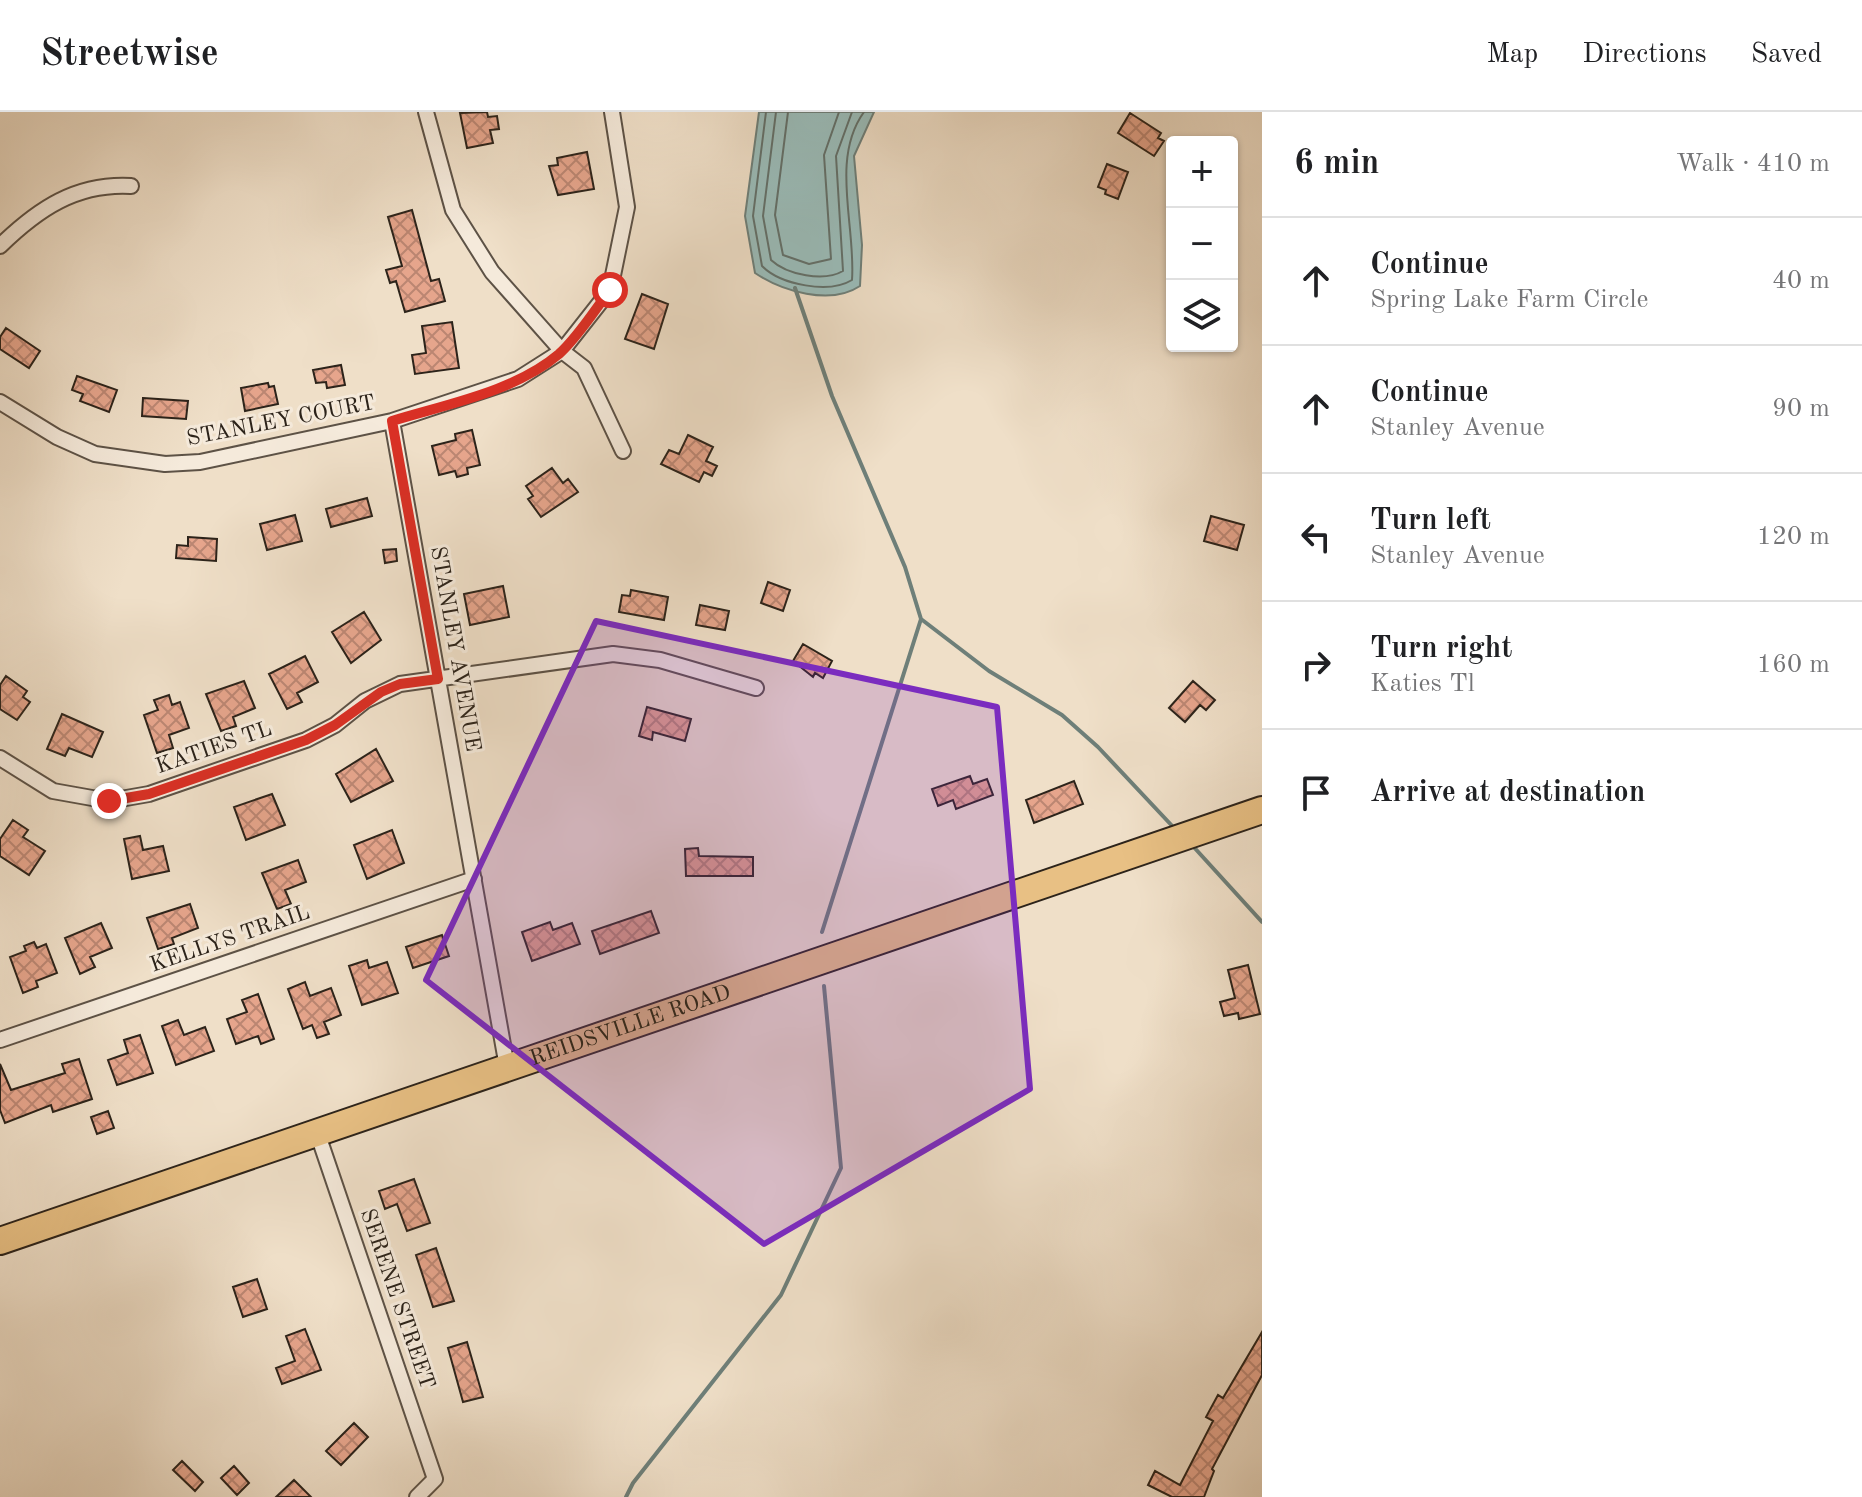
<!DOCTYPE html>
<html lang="en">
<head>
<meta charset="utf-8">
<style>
	body { margin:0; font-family:"Old Standard TT",serif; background:#f6f6f6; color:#202124 }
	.controls { position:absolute; right:24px; top:24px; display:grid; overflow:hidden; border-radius:8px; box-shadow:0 2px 6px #0004 }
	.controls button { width:72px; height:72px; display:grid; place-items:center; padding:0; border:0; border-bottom:2px solid #e0e0e0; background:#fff; color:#202124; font:40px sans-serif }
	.stop { position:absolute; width:24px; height:24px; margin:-18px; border:6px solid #d93025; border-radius:50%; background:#fff }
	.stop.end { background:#d93025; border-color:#fff; box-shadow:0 2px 8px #0008 }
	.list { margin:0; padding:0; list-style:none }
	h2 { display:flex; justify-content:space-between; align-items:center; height:104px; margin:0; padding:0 32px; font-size:34px }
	h2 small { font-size:26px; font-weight:400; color:#757577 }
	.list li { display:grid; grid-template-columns:52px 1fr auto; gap:24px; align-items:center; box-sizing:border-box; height:128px; padding:0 32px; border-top:2px solid #e0e0e0 }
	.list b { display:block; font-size:30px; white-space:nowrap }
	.list p { margin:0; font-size:26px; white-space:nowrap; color:#757577 }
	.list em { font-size:26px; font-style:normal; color:#757577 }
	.icon { flex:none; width:44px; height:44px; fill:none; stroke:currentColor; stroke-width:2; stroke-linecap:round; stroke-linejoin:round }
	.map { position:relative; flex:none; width:1262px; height:1385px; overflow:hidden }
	header { display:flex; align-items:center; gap:48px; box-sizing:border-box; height:112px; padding:0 40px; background:#fff; border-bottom:2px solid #e0e0e0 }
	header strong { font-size:38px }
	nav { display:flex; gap:44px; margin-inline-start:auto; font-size:28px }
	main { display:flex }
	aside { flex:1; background:#fff }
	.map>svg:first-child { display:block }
	.water { fill:#9abcb9; stroke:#6e7f79; stroke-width:2 }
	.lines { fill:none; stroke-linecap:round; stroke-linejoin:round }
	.shore { stroke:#63706a; stroke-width:2 }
	.stream { stroke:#6e7f79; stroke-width:4 }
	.building { fill:url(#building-cross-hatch); stroke:#2c231a; stroke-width:2 }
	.street-casing { stroke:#5d5246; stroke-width:18 }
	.highway-casing { stroke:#2c231a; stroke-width:30 }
	.street { stroke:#f5eadb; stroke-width:14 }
	.highway { stroke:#e8c084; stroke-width:26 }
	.route { stroke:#d93025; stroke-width:10 }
	.marked { fill:#7b2cbf; fill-opacity:0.2; stroke:#7b2cbf; stroke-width:6; stroke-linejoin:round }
	.labels { text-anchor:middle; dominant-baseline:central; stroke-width:6; stroke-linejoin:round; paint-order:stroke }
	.street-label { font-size:22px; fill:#2c231a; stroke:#f5eadb }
</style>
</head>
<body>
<header>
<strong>Streetwise</strong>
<nav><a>Map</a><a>Directions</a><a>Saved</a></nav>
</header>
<main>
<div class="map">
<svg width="1262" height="1385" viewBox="0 0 1262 1385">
	<defs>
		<pattern id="building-cross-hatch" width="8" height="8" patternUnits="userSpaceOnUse" patternTransform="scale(2)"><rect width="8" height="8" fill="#e6a58c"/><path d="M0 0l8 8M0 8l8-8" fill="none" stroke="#bb8672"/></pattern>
	</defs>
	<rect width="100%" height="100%" fill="#efdfc8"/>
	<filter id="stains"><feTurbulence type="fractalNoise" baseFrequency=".0025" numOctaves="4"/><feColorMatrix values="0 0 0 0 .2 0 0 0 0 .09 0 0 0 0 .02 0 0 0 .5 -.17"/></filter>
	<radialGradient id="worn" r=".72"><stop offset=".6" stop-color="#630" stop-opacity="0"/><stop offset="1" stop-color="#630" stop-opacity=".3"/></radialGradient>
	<path class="water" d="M 759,0 L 874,0 L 854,44 L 862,133 L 860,174 C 830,194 782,179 755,161 L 745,104 Z"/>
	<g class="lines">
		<path class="shore" d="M 766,0 L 753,104 L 762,154 C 781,173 829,182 852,168 C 856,114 830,47 864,0
			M 776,0 L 763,104 L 771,148 C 787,163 824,170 843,159 L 836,44 L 852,0
			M 788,0 L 775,103 L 783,143 L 809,152 L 831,147 L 824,43 L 839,0"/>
		<path class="stream" d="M 795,176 L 832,284 L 905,455 L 921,507 L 822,820
			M 921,507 L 989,559 L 1062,603 L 1098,635 L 1176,718
			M 1191,732 L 1262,810
			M 626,1385 L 633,1371 L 781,1183 L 841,1056 L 824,874"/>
	</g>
	<path class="building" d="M 487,0 L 488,5 L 497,4 L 499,17 L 490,18 L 493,31 L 467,36 L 460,1 Z
		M 1130,1 L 1161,21 L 1158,26 L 1164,29 L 1154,44 L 1118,21 Z
		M 587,40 L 594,77 L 558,83 L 549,54 L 558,53 L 557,46 Z
		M 1107,52 L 1128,60 L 1118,87 L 1105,82 L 1106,78 L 1098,75 Z
		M 412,98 L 431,169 L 439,167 L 445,189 L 405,200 L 396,169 L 390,171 L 386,158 L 402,154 L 388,105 Z
		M 642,182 L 668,192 L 654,237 L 625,227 Z
		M 452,210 L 459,256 L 415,262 L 412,243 L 426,241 L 422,214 Z
		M 6,216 L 40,239 L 29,256 L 0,237 L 0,225 Z
		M 341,253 L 345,273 L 327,276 L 326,270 L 316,271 L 313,258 Z
		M 77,264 L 117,278 L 109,300 L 80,289 L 83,282 L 72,278 Z
		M 268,271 L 269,275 L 274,274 L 278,292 L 245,299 L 241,276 Z
		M 143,286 L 188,289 L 186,307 L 142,304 Z
		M 472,318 L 480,353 L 467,356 L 468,362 L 457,365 L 455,359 L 439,363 L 432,334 L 456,328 L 455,322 Z
		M 688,323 L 713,335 L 706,349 L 717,354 L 712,364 L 704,360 L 699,370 L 661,352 L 669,338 L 679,342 Z
		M 552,356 L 563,371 L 568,367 L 578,380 L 541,405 L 528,387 L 533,384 L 526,374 Z
		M 367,386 L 372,404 L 331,415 L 326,397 Z
		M 295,403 L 302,429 L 267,438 L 260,412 Z
		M 1211,404 L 1244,413 L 1237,438 L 1204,429 Z
		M 188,425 L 217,427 L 216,449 L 176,446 L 177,433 L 188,434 Z
		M 396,437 L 397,449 L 385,451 L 383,438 Z
		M 768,470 L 790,478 L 783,499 L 761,491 Z
		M 503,474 L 509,505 L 470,513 L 464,482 Z
		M 631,478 L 668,485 L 664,508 L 619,500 L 622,483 L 630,484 Z
		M 700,493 L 729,499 L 725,518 L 696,513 Z
		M 364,500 L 381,528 L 351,551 L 332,520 Z
		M 803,532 L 832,549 L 823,566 L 815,561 L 813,565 L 793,549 Z
		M 305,544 L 318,570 L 297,581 L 302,590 L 287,597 L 269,562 Z
		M 6,564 L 27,579 L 23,585 L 30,590 L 17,608 L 0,597 L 0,573 Z
		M 244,569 L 255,596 L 233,605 L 236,614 L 221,619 L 206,582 Z
		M 1193,569 L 1215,588 L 1206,598 L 1200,593 L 1185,610 L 1169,596 Z
		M 169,583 L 172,593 L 180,590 L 189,616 L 169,623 L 173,636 L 157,641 L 144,603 L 158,598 L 154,588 Z
		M 647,595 L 691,607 L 685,629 L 653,620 L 652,628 L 639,624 Z
		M 62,602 L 103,620 L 92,645 L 69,636 L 65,644 L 47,637 Z
		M 376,637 L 393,669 L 351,690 L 336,662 Z
		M 970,664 L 973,672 L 987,667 L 993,683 L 956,697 L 953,688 L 938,694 L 932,677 Z
		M 1074,669 L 1083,692 L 1034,711 L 1026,688 Z
		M 272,682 L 285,713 L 246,728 L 234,695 Z
		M 13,708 L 28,718 L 23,725 L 45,739 L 29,763 L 0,744 L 0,727 Z
		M 392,718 L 404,751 L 367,767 L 354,733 Z
		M 140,724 L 143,738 L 163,734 L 169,759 L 132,767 L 124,727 Z
		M 698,736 L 699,744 L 753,745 L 753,764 L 686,764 L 685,737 Z
		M 298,748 L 306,770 L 285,778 L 291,792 L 277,797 L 262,761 Z
		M 190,792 L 198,816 L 172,826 L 174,832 L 158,837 L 147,806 Z
		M 651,799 L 659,821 L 600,842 L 592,819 Z
		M 550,810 L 553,818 L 572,811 L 580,832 L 532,849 L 522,820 Z
		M 101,811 L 112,836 L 90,845 L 95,855 L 80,862 L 65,826 Z
		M 442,823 L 449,844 L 413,856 L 406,835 Z
		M 34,830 L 37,836 L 46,832 L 57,861 L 36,869 L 38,875 L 23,881 L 10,845 L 26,839 L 24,834 Z
		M 367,848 L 369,856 L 387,850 L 398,881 L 362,893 L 349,854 Z
		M 1248,853 L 1260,902 L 1239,907 L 1238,901 L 1224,904 L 1220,890 L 1235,886 L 1228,858 Z
		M 305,870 L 310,884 L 331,876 L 341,903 L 324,910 L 329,922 L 317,926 L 312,913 L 303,917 L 288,877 Z
		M 258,882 L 274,927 L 261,932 L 258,924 L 236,932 L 227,907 L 247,900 L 242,888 Z
		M 178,908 L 184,923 L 205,915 L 214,939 L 176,953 L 162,914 Z
		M 140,923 L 153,961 L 117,973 L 108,948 L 128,941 L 124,928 Z
		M 79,947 L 92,987 L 53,1000 L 51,993 L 5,1011 L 0,998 L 0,952 L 11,978 L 65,961 L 62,952 Z
		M 108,999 L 114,1016 L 97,1022 L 91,1005 Z
		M 414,1067 L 430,1111 L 407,1119 L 397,1092 L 385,1097 L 379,1079 Z
		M 436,1136 L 454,1189 L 433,1195 L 416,1143 Z
		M 257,1167 L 267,1197 L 243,1205 L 233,1175 Z
		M 305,1217 L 321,1258 L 282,1272 L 276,1256 L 295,1249 L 286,1224 Z
		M 1262,1220 L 1262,1263 L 1212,1357 L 1214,1359 L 1204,1385 L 1172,1385 L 1148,1373 L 1155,1359 L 1180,1373 L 1213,1309 L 1206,1305 L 1218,1283 L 1223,1286 Z
		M 467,1230 L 483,1285 L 463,1290 L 448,1236 Z
		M 354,1311 L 368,1325 L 341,1353 L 326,1339 Z
		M 182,1349 L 203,1370 L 195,1379 L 173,1358 Z
		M 234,1354 L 249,1371 L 237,1383 L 221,1366 Z
		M 294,1368 L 311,1385 L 276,1385 Z"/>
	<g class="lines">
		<defs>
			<path id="street" d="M 426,0 L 453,98 L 492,160 L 562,239 L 584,256 L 623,339
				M 0,134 C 38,97 76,71 131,74
				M 0,290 L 57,325 L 95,342 L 165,352 L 200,350 L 392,309 L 518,267 L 562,239 L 610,178 L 627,95 L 612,0
				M 392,309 L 507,955
				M 0,646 L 53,679 L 109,689 L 149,682 L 306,628 L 335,613 L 365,589 L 400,572 L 613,542 L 660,548 L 756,576
				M 0,928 L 474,767
				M 317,1020 L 435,1367 L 417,1385"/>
			<g id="highway">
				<path id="s1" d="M 0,1129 L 1262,698"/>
			</g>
		</defs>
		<use href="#street" class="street-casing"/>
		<use href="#highway" class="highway-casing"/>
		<use href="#street" class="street"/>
		<use href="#highway" class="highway"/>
	</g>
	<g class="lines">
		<path class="route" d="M 109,689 L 149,682 L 306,628 L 335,613 L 381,580 L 400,572 L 438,567 L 392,309 C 447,292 514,280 559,242 C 578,225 594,199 610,178"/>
	</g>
	<path class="marked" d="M 596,509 L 997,595 L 1030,977 L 764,1132 L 426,868 Z"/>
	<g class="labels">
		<g class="street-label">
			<text transform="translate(281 309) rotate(-11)">STANLEY COURT</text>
			<text transform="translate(455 537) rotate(80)">STANLEY AVENUE</text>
			<text transform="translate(214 636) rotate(-19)">KATIES TL</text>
			<text transform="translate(230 827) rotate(-19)">KELLYS TRAIL</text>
			<text stroke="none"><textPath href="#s1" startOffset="666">REIDSVILLE ROAD</textPath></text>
			<text transform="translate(397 1187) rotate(71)">SERENE STREET</text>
		</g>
	</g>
	<rect width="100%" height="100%" filter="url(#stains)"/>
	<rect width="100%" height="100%" fill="url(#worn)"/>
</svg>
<div class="controls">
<button>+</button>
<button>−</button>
<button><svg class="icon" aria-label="layers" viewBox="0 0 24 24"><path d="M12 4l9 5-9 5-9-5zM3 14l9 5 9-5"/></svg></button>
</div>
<div class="stop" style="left:610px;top:178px"></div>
<div class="stop end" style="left:109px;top:689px"></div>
</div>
<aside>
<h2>6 min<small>Walk · 410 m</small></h2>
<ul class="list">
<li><svg class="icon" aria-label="ahead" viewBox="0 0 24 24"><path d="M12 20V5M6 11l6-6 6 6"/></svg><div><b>Continue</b><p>Spring Lake Farm Circle</p></div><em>40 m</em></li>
<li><svg class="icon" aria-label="ahead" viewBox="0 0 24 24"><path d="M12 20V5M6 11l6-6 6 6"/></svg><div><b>Continue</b><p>Stanley Avenue</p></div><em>90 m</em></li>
<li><svg class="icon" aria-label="left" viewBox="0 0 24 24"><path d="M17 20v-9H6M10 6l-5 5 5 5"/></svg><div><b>Turn left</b><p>Stanley Avenue</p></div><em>120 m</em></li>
<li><svg class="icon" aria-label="right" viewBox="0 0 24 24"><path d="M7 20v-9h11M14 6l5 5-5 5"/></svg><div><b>Turn right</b><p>Katies Tl</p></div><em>160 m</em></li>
<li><svg class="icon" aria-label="arrive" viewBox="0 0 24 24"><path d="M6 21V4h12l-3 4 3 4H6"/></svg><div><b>Arrive at destination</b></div></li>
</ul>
</aside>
</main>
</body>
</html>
